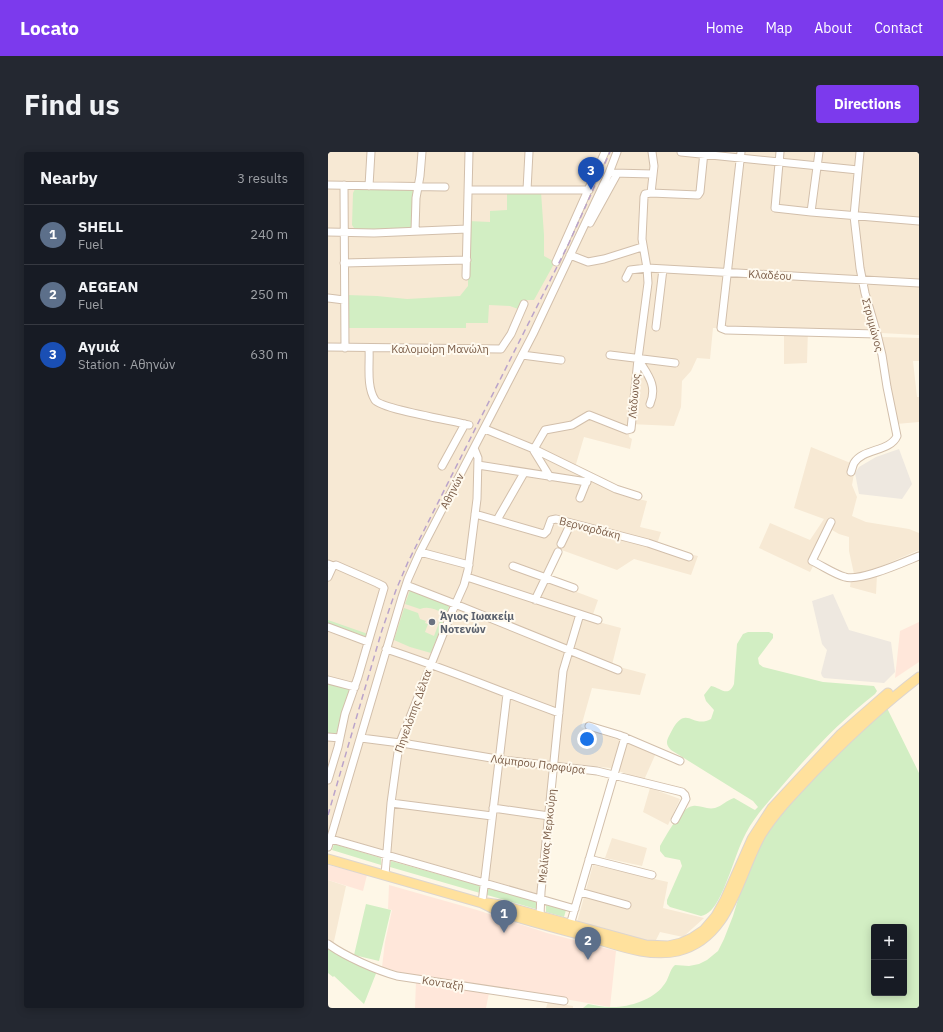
<!DOCTYPE html>
<html lang="en">
<head>
<meta charset="utf-8">
<style>
	body { margin:0; font-family:"IBM Plex Sans",sans-serif; background:#242831; color:#f1f3f6 }
	.controls { position:absolute; right:12px; bottom:12px; display:grid; overflow:hidden; border-radius:4px; box-shadow:0 2px 10px #0003 }
	.controls button { width:36px; height:36px; display:grid; place-items:center; padding:0; border:0; border-bottom:1px solid #363941; background:#171b24; color:#f1f3f6; font:20px sans-serif }
	.you { position:absolute; left:259px; top:587px; width:14px; height:14px; margin:-10px; border:3px solid #fff; border-radius:50%; background:#1a73e8; box-shadow:0 0 0 6px #1a73e833 }
	.badge { display:grid; place-items:center; width:26px; height:26px; border-radius:50%; background:#7c3aed; color:#fff; font-size:13px; font-weight:700 }
	.pin { position:absolute; translate:-50% -33px; filter:drop-shadow(0 1px 2px #0008) }
	.pin::after { content:''; position:absolute; top:21px; width:14px; height:12px; background:inherit; clip-path:polygon(0 0,100% 0,50% 100%) }
	.list { margin:0; padding:0; list-style:none }
	h2 { display:flex; justify-content:space-between; align-items:center; height:52px; margin:0; padding:0 16px; font-size:17px }
	h2 small { font-size:13px; font-weight:400; color:#9ea1a6 }
	.list li { display:grid; grid-template-columns:26px 1fr auto; gap:12px; align-items:center; box-sizing:border-box; height:60px; padding:0 16px; border-top:1px solid #363941 }
	.list b { display:block; font-size:15px; white-space:nowrap }
	.list p { margin:0; font-size:13px; white-space:nowrap; color:#9ea1a6 }
	.list em { font-size:13px; font-style:normal; color:#9ea1a6 }
	.map { position:relative; flex:none; width:591px; height:856px; overflow:hidden; border-radius:4px }
	header { display:flex; align-items:center; gap:24px; box-sizing:border-box; height:56px; padding:0 20px; background:#7c3aed; color:#fff }
	header strong { font-size:19px }
	nav { display:flex; gap:22px; margin-inline-start:auto; font-size:14px }
	.intro { display:flex; align-items:center; justify-content:space-between; box-sizing:border-box; height:96px; padding:0 24px }
	h1 { margin:0; font-size:28px }
	.button { padding:10px 18px; border-radius:4px; background:#7c3aed; color:#fff; font-size:14px; font-weight:700 }
	main { display:flex; gap:24px; padding:0 24px }
	aside { flex:1; background:#171b24; border-radius:4px; box-shadow:0 2px 10px #0003 }
	.map>svg:first-child { display:block }
	.residential { fill:#f7e9d4 }
	.commercial { fill:#ffe7da }
	.industrial { fill:#eee8e0 }
	.green { fill:#d2eec3; fill-rule:evenodd }
	.lines { fill:none; stroke-linecap:round; stroke-linejoin:round }
	.minor-casing { stroke:#d2bfab; stroke-width:9 }
	.major-casing { stroke:#ddd5cf; stroke-width:11 }
	.minor { stroke:#fff; stroke-width:7 }
	.major { stroke:#ffe19d; stroke-width:9 }
	.rail { stroke:#baa3ca; stroke-width:1.5; stroke-dasharray:6 4; stroke-linecap:butt }
	.worship-dot { fill:#6b7280; stroke:#fffaef; stroke-width:1.5 }
	.labels { text-anchor:middle; dominant-baseline:central; stroke-width:4; stroke-linejoin:round; paint-order:stroke }
	.street-label { font-size:11px; fill:#7b5d48; stroke:#fffaef }
	.worship-label { font-size:11px; font-weight:bold; fill:#5b616d; stroke:#fffaef; text-anchor:start }
</style>
</head>
<body>
<header>
<strong>Locato</strong>
<nav><a>Home</a><a>Map</a><a>About</a><a>Contact</a></nav>
</header>
<div class="intro"><h1>Find us</h1><a class="button">Directions</a></div>
<main>
<aside>
<h2>Nearby<small>3 results</small></h2>
<ul class="list">
<li><span class="badge" style="background:#5c6f8a">1</span><div><b>SHELL</b><p>Fuel</p></div><em>240 m</em></li>
<li><span class="badge" style="background:#5c6f8a">2</span><div><b>AEGEAN</b><p>Fuel</p></div><em>250 m</em></li>
<li><span class="badge" style="background:#1a4fb4">3</span><div><b>Αγυιά</b><p>Station · Αθηνών</p></div><em>630 m</em></li>
</ul>
</aside>
<div class="map">
<svg width="591" height="856" viewBox="0 0 591 856">
	<rect width="100%" height="100%" fill="#fef7e7"/>
	<path class="residential" d="M 0,0 L 591,0 L 591,183 L 553,181 L 551,175 L 537,177 L 480,177 L 479,211 L 456,212 L 456,177 L 385,176 L 382,207 L 369,206 L 363,219 L 354,229 L 353,255 L 346,274 L 302,272 L 301,285 L 304,287 L 302,297 L 256,285 L 246,319 L 293,343 L 319,349 L 312,375 L 333,380 L 328,395 L 370,404 L 363,423 L 306,407 L 289,418 L 228,396 L 214,427 L 270,448 L 263,468 L 293,476 L 284,513 L 318,522 L 312,543 L 264,536 L 253,575 L 328,601 L 316,628 L 282,616 L 223,609 L 210,742 L 0,682 Z
		M 554,185 L 591,186 L 591,209 L 585,209 L 589,245 L 591,245 L 591,270 L 568,272 Z
		M 483,295 L 525,312 L 527,316 L 524,333 L 529,345 L 524,364 L 538,370 L 581,377 L 591,381 L 591,398 L 556,413 L 535,421 L 526,422 L 521,399 L 521,385 L 511,382 L 504,378 L 482,420 L 431,396 L 442,371 L 482,388 L 496,367 L 466,356 Z
		M 549,423 L 548,442 L 522,435 L 523,428 Z
		M 322,636 L 352,647 L 340,673 L 315,660 Z
		M 284,686 L 319,696 L 314,714 L 277,706 Z
		M 265,713 L 340,730 L 335,756 L 376,766 L 355,785 L 332,780 L 327,790 L 301,785 L 249,770 Z
		M 0,728 L 18,734 L 5,794 L 0,790 Z
		M 220,850 L 245,854 L 245,856 L 218,856 Z"/>
	<path class="commercial" d="M 591,470 L 591,510 L 567,526 L 572,479 Z
		M 0,713 L 39,723 L 35,739 L 0,728 Z
		M 61,733 L 149,758 L 219,781 L 288,799 L 282,855 L 197,840 L 86,824 L 54,815 L 57,790 L 64,758 L 60,757 Z
		M 88,829 L 161,841 L 158,856 L 87,856 Z"/>
	<path class="industrial" d="M 571,297 L 584,332 L 574,347 L 531,342 L 527,321 L 531,315 L 548,305 Z
		M 505,442 L 521,478 L 563,490 L 567,520 L 556,531 L 496,526 L 494,524 L 493,521 L 499,498 L 494,492 L 484,449 Z"/>
	<path class="green" d="M 27,37 L 85,38 L 84,77 L 33,78 L 26,76 L 24,73 L 25,41 Z
		M 179,40 L 213,40 L 216,83 L 216,104 L 227,110 L 206,148 L 196,148 L 190,157 L 182,154 L 161,153 L 160,171 L 138,171 L 138,176 L 19,176 L 19,143 L 49,144 L 79,147 L 132,144 L 140,134 L 140,69 L 162,70 L 162,59 L 179,58 Z
		M 82,438 L 122,452 L 103,501 L 82,495 L 66,488 L 76,456 L 90,461 L 92,467 L 98,469 L 97,471 L 100,472 L 97,480 L 106,484 L 115,461 C 107,457 100,454 92,457 L 77,452 Z
		M 0,468 L 40,482 L 39,485 L 0,471 Z
		M 420,480 L 441,480 L 445,482 L 445,486 L 430,506 L 431,512 L 435,515 L 495,530 L 546,534 L 549,539 L 547,542 C 512,569 481,602 453,635 C 440,650 427,664 418,681 C 411,694 407,708 402,721 C 397,733 388,762 373,764 L 342,755 L 339,752 L 339,748 L 354,714 L 352,708 L 337,705 L 332,699 L 332,694 C 338,684 353,655 365,654 C 372,653 379,658 387,656 C 394,654 399,648 406,646 L 425,657 L 427,658 L 430,655 L 425,649 L 343,598 C 338,593 338,590 341,584 C 358,548 363,578 383,567 L 386,558 L 378,549 L 376,543 L 383,534 C 393,536 400,546 406,532 L 409,492 L 415,482 Z
		M 0,531 L 20,536 L 22,542 L 8,582 L 0,582 Z
		M 558,554 L 591,621 L 591,856 L 255,856 L 260,852 C 267,853 275,855 282,855 C 299,856 325,848 335,834 C 341,828 341,818 347,813 L 361,814 L 371,812 L 379,808 L 390,799 L 396,787 L 405,764 L 411,744 L 431,695 L 441,679 L 454,662 L 490,621 ZM 546,775 L 576,775 L 576,841 L 546,841 Z
		M 6,692 L 53,706 L 53,713 L 4,698 Z
		M 63,709 L 153,734 L 152,741 L 62,715 Z
		M 160,736 L 209,750 L 208,757 L 159,743 Z
		M 38,752 L 63,758 L 51,809 L 26,803 Z
		M 218,753 L 238,758 L 236,765 L 218,760 Z
		M 0,796 L 19,807 L 49,819 L 36,852 L 6,824 L 5,825 L 0,821 Z"/>
	<g class="lines">
		<defs>
			<path id="minor" d="M 353,0 L 530,18
				M 413,0 L 393,176 L 398,178 L 549,182
				M 452,0 L 447,56 L 483,60 L 591,69
				M 285,21 L 325,22
				M 0,33 L 117,35
				M 16,33 L 17,196
				M 41,34 L 43,0
				M 140,38 L 261,38
				M 199,38 L 201,0
				M 323,41 L 370,43 L 372,40 L 376,0
				M 483,60 L 491,0
				M 262,71 L 289,22
				M 87,79 L 88,46 L 92,24 L 94,0
				M 0,80 L 46,81 L 139,77
				M 242,103 L 260,110 L 276,107 L 314,95
				M 228,110 L 277,0
				M 16,111 L 139,108
				M 138,124 L 141,0
				M 298,126 L 302,118 L 319,116 L 591,131
				M 0,146 L 16,148
				M 328,175 L 335,117
				M 0,195 L 173,197 L 183,182 L 196,152
				M 41,197 C 42,212 38,234 47,248 C 53,257 126,269 141,273
				M 194,203 L 233,208
				M 282,203 L 347,211
				M 310,207 C 319,222 330,233 322,252
				M 157,277 L 206,297 L 288,337 L 310,344
				M 150,313 L 259,330
				M 114,314 L 137,272
				M 523,320 C 524,317 525,313 526,311 C 535,296 562,300 569,284 L 559,235 L 554,203 L 549,182 L 537,141 L 532,116 L 526,64 L 532,0
				M 222,325 L 206,299 L 206,297 L 217,278 L 244,273 L 261,263 L 299,278 L 303,277 L 310,207 L 320,131 L 319,116 L 314,87 L 316,45 L 317,42 L 323,41 L 326,14 L 324,0
				M 252,346 L 260,326
				M 147,362 L 216,382 L 219,379 L 223,368 L 228,367 L 320,391 L 361,405
				M 169,368 L 196,321
				M 503,370 L 484,409 C 495,414 506,422 517,425 C 532,430 576,410 591,404
				M 233,392 L 243,371
				M 92,400 L 141,413
				M 0,412 L 5,414 L 8,413 L 49,431 L 55,434 L 56,436 L 30,525 L 17,562 L 10,595 L 0,628
				M 185,414 L 246,436
				M 0,425 L 5,414
				M 139,425 L 270,468
				M 78,433 L 127,452 L 290,518
				M 207,448 L 230,400
				M 0,475 L 40,490
				M 58,497 C 117,516 173,540 231,561
				M 0,528 L 27,535
				M 261,574 L 291,583 L 352,609
				M 0,585 L 12,586
				M 33,586 L 80,592 L 175,608 L 269,619 L 354,640 L 357,643 L 358,647 L 347,668
				M 63,651 L 164,664
				M 165,656 L 221,664
				M 3,687 L 247,757
				M 0,695 L 74,445 L 80,427 L 92,400 L 205,182 L 281,21 L 289,0
				M 261,707 L 324,723
				M 57,723 L 63,651 L 71,593 L 123,462 L 136,433 L 140,418 L 149,347 L 150,306 L 146,296
				M 252,740 L 299,753
				M 154,751 L 179,542
				M 212,764 L 213,740 L 235,519 L 252,462
				M 242,773 L 297,585
				M 0,792 C 18,805 48,818 69,824 L 236,849"/>
			<path id="major" d="M 0,707 L 154,751 L 170,759 L 185,764 C 209,771 234,778 258,784 C 287,792 320,806 350,799 C 403,786 410,723 433,683 C 447,660 467,640 486,620 C 519,586 553,554 591,525
				M 159,751 L 172,753 L 318,793 L 340,794 L 353,791 L 364,786 L 376,778 L 388,764 L 397,748 L 424,687 L 444,656 L 512,583 L 560,541"/>
		</defs>
		<use href="#minor" class="minor-casing"/>
		<use href="#major" class="major-casing"/>
		<use href="#minor" class="minor"/>
		<use href="#major" class="major"/>
		<path class="rail" d="M 0,663 L 54,478 L 68,438 L 80,410 L 241,91 L 282,0"/>
	</g>
	<circle class="worship-dot" cx="104" cy="470" r="4"/>
	<g class="labels">
		<g class="street-label">
			<text transform="translate(442 123) rotate(3)">Κλαδέου</text>
			<text transform="translate(545 173) rotate(75)">Στρυμώνος</text>
			<text x="112" y="197">Καλομοίρη Μανώλη</text>
			<text transform="translate(306 244) rotate(-85)">Λάδωνος</text>
			<text transform="translate(124 339) rotate(-63)">Αθηνών</text>
			<text transform="translate(262 376) rotate(14)">Βερναρδάκη</text>
			<text transform="translate(85 559) rotate(-70)">Πηνελόπης Δέλτα</text>
			<text transform="translate(210 612) rotate(7)">Λάμπρου Πορφύρα</text>
			<text transform="translate(219 684) rotate(-84)">Μελίνας Μερκούρη</text>
			<text transform="translate(115 831) rotate(9)">Κονταξή</text>
		</g>
		<g class="worship-label">
			<text x="112" y="464">Άγιος Ιωακείμ<tspan x="112" dy="13">Νοτενών</tspan></text>
		</g>
	</g>
</svg>
<div class="controls">
<button>+</button>
<button>−</button>
</div>
<div class="you"></div>
<div class="pin badge" style="left:176px;top:781px;background:#5c6f8a">1</div>
<div class="pin badge" style="left:260px;top:808px;background:#5c6f8a">2</div>
<div class="pin badge" style="left:263px;top:38px;background:#1a4fb4">3</div>
</div>
</main>
</body>
</html>
